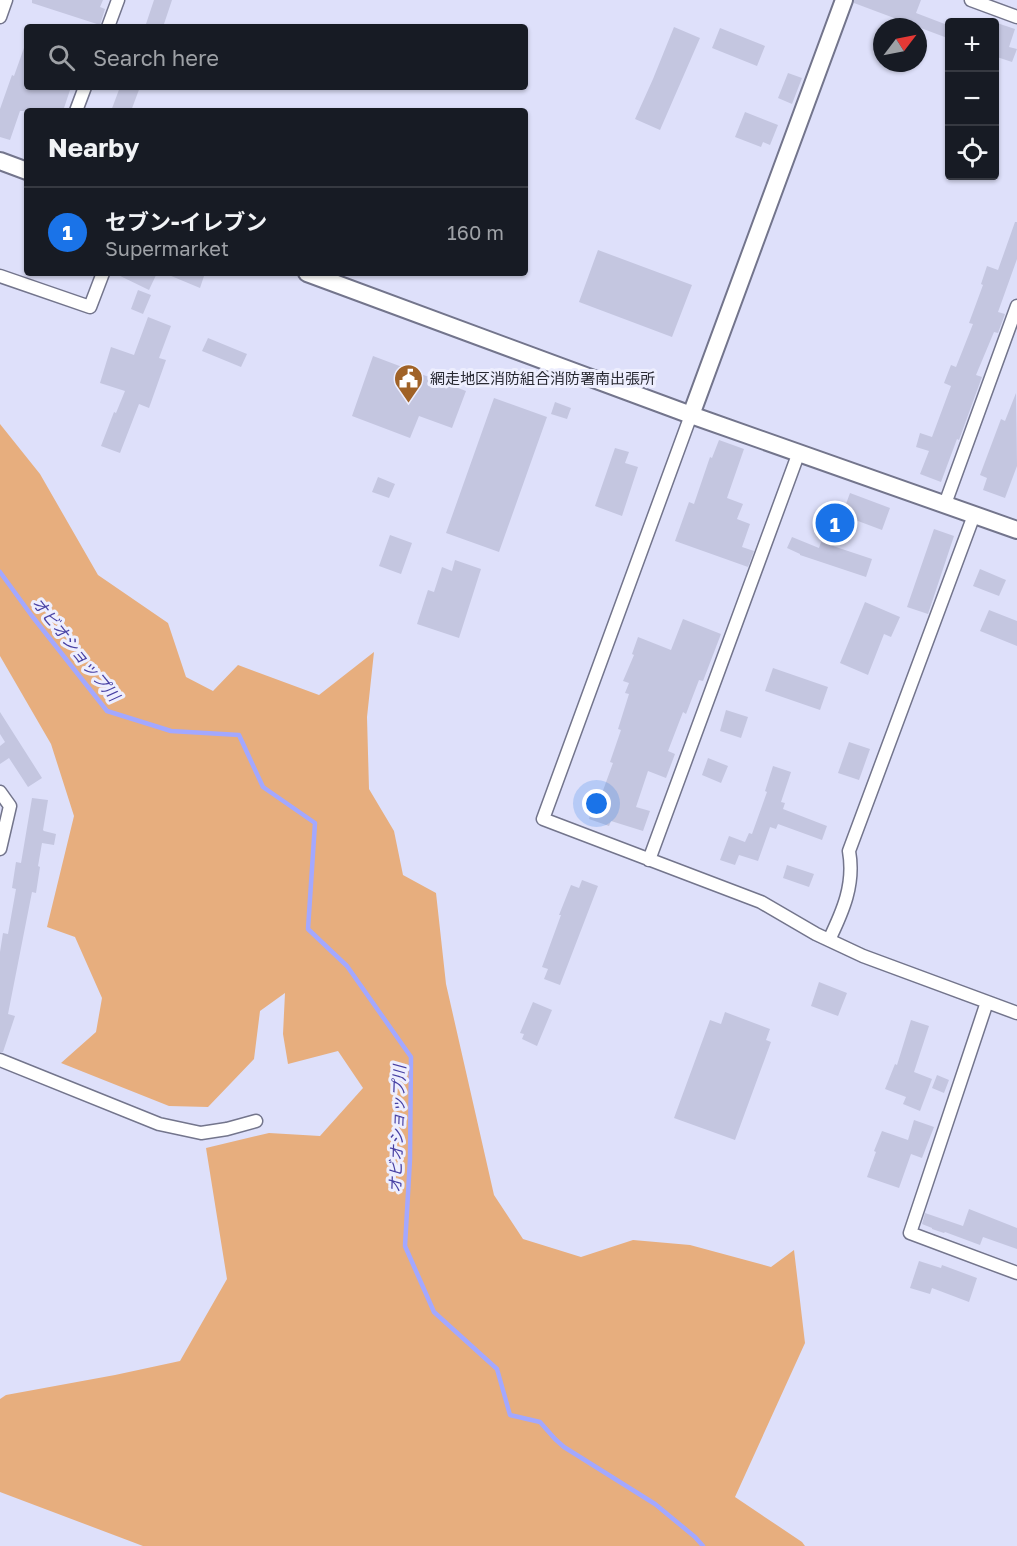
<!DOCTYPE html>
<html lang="en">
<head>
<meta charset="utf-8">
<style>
	body { margin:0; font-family:"Golos Text","Noto Sans JP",sans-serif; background:#242831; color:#f1f3f6 }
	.controls { position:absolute; right:18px; top:18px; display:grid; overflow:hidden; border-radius:6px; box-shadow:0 2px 4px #0004 }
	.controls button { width:54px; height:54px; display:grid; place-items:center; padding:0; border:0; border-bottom:2px solid #363941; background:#171b24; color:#f1f3f6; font:30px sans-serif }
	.compass { position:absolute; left:873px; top:18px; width:54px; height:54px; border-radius:50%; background:#171b24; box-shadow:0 2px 4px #0004; rotate:58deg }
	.you { position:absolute; left:597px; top:804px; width:21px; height:21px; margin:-15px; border:4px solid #fff; border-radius:50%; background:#1a73e8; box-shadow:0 0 0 9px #1a73e833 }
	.badge { display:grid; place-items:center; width:39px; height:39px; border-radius:50%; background:#1a73e8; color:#fff; font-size:20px; font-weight:700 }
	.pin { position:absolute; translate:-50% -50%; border:3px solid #fff; box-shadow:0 2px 6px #0006 }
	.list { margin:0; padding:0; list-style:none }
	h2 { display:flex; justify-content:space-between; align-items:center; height:78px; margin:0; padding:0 24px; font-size:26px }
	h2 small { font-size:20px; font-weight:400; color:#9ea1a6 }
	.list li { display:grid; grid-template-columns:39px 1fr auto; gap:18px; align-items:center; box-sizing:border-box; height:90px; padding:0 24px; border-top:2px solid #363941 }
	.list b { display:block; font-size:22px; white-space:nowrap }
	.list p { margin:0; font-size:20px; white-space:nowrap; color:#9ea1a6 }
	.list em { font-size:20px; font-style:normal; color:#9ea1a6 }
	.icon { flex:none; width:33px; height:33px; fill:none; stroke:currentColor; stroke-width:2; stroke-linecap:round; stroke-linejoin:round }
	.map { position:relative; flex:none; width:1017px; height:1546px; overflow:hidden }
	.search { position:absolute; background:#171b24; box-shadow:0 2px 4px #0004; left:24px; top:24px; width:504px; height:66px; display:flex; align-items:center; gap:15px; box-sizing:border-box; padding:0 21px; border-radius:6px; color:#9ea1a6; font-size:22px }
	.panel { position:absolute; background:#171b24; box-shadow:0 2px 4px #0004; left:24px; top:108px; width:504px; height:168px; border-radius:6px }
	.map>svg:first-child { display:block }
	.green { fill:#e7ae7e }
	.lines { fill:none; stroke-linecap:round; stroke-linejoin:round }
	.stream { stroke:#a3a8ff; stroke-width:4.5 }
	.building { fill:#c4c6e0 }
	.street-casing { stroke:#73758c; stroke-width:15 }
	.secondary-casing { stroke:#73758c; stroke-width:20 }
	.street { stroke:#fff; stroke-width:12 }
	.secondary { stroke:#fff; stroke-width:16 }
	.labels { text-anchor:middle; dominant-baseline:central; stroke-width:6; stroke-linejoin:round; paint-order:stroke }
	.poi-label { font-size:15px; fill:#282932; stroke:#edeefe; text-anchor:start }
	.water-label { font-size:16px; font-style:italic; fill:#4740a3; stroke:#edeefe }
</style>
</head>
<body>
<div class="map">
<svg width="1017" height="1546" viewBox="0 0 1017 1546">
	<rect width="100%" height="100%" fill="#dee0fa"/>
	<path class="green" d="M 0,424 L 40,474 L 98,575 L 168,623 L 186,677 L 213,691 L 238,665 L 319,695 L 374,652 L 367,717 L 369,789 L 394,831 L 403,875 L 436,893 L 446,984 L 494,1195 L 523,1239 L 581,1257 L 633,1240 L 690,1245 L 771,1267 L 794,1250 L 805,1343 L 735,1497 L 802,1542 L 805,1546 L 143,1546 L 0,1492 L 0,1399 L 6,1395 L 115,1375 L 180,1361 L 227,1279 L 206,1148 L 269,1133 L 320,1136 L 363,1088 L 338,1051 L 288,1064 L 283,1034 L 285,993 L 260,1011 L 254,1059 L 208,1107 L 169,1106 L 61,1063 L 96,1032 L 102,998 L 75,937 L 47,927 L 74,816 L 51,744 L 0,656 Z"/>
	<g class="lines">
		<path class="stream" d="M 0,572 L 32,616 L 107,711 L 171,731 L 239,735 L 263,787 L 315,823 L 308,929 L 347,966 L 411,1057 L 410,1159 L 405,1246 L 434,1312 L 497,1369 L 510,1415 L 540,1422 L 555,1439 L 564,1447 L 655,1504 L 695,1537 L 703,1546"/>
	</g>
	<path class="building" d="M 32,0 L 103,0 L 100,7 L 105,9 L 100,25 L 32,3 Z
		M 154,0 L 172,0 L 163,27 L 145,27 Z
		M 854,0 L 921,0 L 916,13 L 950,26 L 950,39 L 854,3 Z
		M 994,22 L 1015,29 L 1009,47 L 1017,49 L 1012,62 L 994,56 Z
		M 674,27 L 700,38 L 660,130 L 635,119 L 653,79 Z
		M 720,28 L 765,46 L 757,66 L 712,48 Z
		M 25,45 L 27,46 L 27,87 L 71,87 L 63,111 L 20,111 L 10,140 L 0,137 L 0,109 L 12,75 L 14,76 Z
		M 788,73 L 802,78 L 792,104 L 778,98 Z
		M 120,87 L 140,87 L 131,111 L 111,111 Z
		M 745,112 L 778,125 L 770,145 L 763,142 L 761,147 L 735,137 Z
		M 1015,222 L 1017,222 L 1017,259 L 998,312 L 1005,314 L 998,333 L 994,332 L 976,375 L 982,377 L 959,440 L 957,439 L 941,482 L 920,474 L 929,451 L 916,447 L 920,433 L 932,437 L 951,386 L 944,383 L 951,365 L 956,367 L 973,324 L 969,323 L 983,285 L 981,284 L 987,266 L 998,270 Z
		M 598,250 L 692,285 L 672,337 L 579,302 Z
		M 114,273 L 157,273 L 149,290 Z
		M 164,273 L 205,273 L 200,288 Z
		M 138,290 L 151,295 L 143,314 L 131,309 Z
		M 148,317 L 171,326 L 159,358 L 166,360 L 149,408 L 139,404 L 120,453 L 101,446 L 114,412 L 116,413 L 125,391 L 100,383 L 111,347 L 134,355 Z
		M 208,338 L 247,354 L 241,367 L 202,351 Z
		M 373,356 L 466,391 L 452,428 L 419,416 L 410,438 L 352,416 Z
		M 1016,393 L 1017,466 L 1005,498 L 983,490 L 987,478 L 980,475 L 1001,419 L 1005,421 Z
		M 494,398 L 547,417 L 499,552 L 446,533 Z
		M 555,402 L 571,408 L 567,419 L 551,414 Z
		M 719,440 L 744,449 L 727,498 L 743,504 L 737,519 L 750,524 L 742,547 L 754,551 L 748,567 L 675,541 L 689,502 L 694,504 L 710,457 L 712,458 Z
		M 615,448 L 629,452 L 625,463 L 638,467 L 622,516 L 595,506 Z
		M 378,477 L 395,484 L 389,498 L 372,492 Z
		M 850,493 L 890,508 L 882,530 L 842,515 Z
		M 934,529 L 954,536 L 928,614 L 907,607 Z
		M 390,535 L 412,543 L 401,574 L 379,566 Z
		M 792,537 L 819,548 L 821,542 L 872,559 L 866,577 L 800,555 L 800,554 L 787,548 Z
		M 455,560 L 481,569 L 459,638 L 417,624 L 428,590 L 434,592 L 442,567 L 452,571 Z
		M 980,569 L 1006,580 L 999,596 L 973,586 Z
		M 865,602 L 900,617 L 891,637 L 884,634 L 868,675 L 840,663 Z
		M 989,610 L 1017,621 L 1017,646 L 980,631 Z
		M 683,619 L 721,634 L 703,681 L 699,680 L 686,714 L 683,712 L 668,751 L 675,754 L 666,778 L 648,771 L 636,807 L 650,811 L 643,831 L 611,821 L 609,826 L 589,819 L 597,794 L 601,796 L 613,763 L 610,762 L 621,730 L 618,729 L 629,694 L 625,693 L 629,683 L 623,681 L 634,655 L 632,654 L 638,637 L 671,650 Z
		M 773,668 L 828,687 L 820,710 L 765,691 Z
		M 726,710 L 748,717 L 741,738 L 720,731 Z
		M 0,712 L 42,778 L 28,787 L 9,758 L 0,764 L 0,746 L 5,742 L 0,734 Z
		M 849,742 L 870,749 L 859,780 L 838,773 Z
		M 708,758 L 728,766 L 721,783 L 702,775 Z
		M 773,766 L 791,772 L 781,802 L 785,803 L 783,809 L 827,826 L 822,840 L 778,824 L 776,829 L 770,827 L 758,861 L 739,855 L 735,865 L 720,860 L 729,836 L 745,842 L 749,833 L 752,834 L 767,792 L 765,791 Z
		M 32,798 L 48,800 L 43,830 L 44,831 L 56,834 L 54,845 L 42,843 L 38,866 L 40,867 L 36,893 L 32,892 L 8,1014 L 15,1016 L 3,1052 L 0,1052 L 0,952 L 3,933 L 8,934 L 16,889 L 12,888 L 16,862 L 21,863 Z
		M 787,865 L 814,874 L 809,887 L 783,878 Z
		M 582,880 L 598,886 L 560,985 L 544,979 L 548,969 L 542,967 L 561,915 L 559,915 L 571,885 L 579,888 Z
		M 819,982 L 847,993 L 838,1016 L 811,1006 Z
		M 533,1002 L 552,1010 L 537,1046 L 522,1039 L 524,1034 L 520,1033 Z
		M 725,1012 L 770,1029 L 766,1040 L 771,1042 L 735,1140 L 674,1118 L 710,1020 L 721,1024 Z
		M 911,1020 L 929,1026 L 914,1072 L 932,1079 L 920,1111 L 903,1104 L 906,1097 L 885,1089 L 895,1064 L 897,1065 Z
		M 937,1075 L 949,1080 L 944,1093 L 932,1088 Z
		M 914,1120 L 934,1127 L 922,1158 L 911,1154 L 899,1188 L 867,1177 L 876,1152 L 874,1151 L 882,1131 L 908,1140 Z
		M 969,1209 L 1017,1228 L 1017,1249 L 983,1237 L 980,1245 L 945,1232 L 944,1233 L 932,1229 L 932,1228 L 922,1224 L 925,1213 L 963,1226 Z
		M 919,1261 L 941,1268 L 942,1265 L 977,1278 L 969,1302 L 932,1288 L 930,1294 L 910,1288 Z"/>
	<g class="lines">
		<defs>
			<path id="street" d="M 971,0 L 1017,17
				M 0,17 L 6,0
				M 108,27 L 118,0
				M 76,111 L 85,87
				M 0,276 L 90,307 L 103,273
				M 691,415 L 543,819 L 761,902 L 816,934 L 863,956 L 1017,1013
				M 945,504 L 1017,306
				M 0,792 L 10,806 L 0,849
				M 649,860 L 799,452
				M 829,940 C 843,911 855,884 849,851 L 974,515
				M 987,1002 L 910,1233 L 1017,1273
				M 0,1060 L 159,1124 L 201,1133 L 227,1129 L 256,1121"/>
			<path id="secondary" d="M 0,161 L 27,171
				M 307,273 L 691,415 L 1017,530
				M 691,415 L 844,0"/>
		</defs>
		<use href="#street" class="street-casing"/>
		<use href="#secondary" class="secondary-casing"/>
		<use href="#street" class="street"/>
		<use href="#secondary" class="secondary"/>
	</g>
	<defs>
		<symbol id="civic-pin" viewBox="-11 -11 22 30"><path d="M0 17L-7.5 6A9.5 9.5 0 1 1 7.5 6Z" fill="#a06227" stroke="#edeefe"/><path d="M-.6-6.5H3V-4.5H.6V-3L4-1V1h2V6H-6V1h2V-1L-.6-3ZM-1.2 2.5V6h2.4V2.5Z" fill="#fff"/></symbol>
	</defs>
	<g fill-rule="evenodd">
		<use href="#civic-pin" x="392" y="362" width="33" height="45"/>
	</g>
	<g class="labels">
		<g class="poi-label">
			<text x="430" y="378">網走地区消防組合消防署南出張所</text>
		</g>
		<g class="water-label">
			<text transform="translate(76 649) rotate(51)">オビオショップ川</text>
			<text transform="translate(397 1129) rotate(-88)">オビオショップ川</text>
		</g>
	</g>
</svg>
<div class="controls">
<button>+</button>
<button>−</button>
<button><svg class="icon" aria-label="locate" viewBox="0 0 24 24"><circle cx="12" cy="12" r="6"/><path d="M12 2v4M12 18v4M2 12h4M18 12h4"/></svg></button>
</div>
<svg class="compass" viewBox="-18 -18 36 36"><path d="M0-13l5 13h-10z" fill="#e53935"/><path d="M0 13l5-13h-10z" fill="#9ea1a6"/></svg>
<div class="you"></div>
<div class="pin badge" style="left:835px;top:523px">1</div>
<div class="search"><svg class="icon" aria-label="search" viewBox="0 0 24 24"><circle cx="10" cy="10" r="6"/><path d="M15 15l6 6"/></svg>Search here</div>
<section class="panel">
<h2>Nearby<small></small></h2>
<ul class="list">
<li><span class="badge">1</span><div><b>セブン-イレブン</b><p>Supermarket</p></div><em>160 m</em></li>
</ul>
</section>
</div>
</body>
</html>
